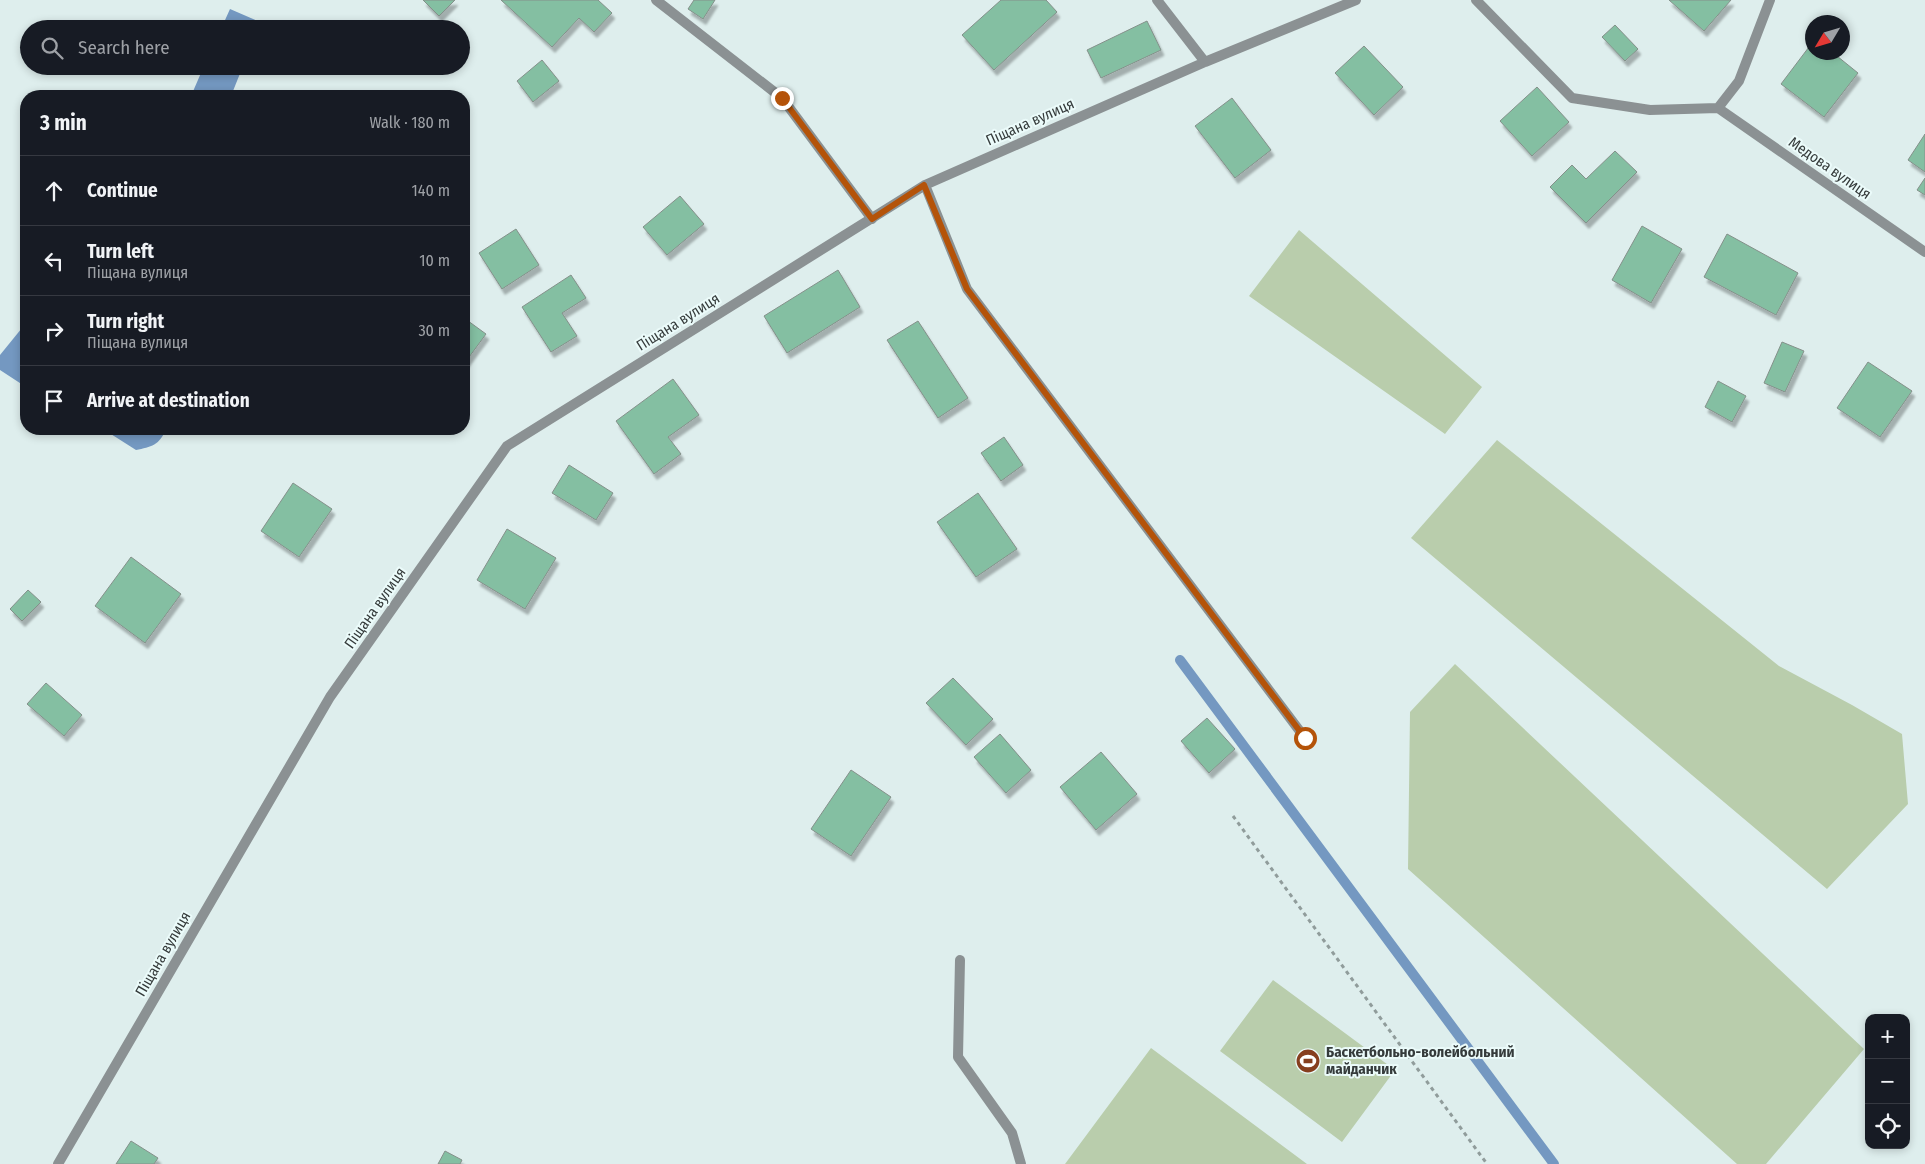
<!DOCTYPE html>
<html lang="en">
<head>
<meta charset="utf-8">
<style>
	body { margin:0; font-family:"Fira Sans Condensed",sans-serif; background:#20242c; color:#f1f3f6 }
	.controls { position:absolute; right:15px; bottom:15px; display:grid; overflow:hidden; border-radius:10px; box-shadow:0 2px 8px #0003 }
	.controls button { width:45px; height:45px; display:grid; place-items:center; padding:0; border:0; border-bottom:1px solid #363941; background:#171b24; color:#f1f3f6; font:25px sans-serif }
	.compass { position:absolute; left:1805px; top:15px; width:45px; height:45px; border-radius:50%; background:#171b24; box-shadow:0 2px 8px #0003; rotate:232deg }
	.stop { position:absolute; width:15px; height:15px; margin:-11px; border:4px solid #b45309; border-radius:50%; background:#fff }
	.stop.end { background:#b45309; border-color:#fff; box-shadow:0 1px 5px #0008 }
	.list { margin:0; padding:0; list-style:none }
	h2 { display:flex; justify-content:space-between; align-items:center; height:65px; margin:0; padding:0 20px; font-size:21px }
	h2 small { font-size:16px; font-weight:400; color:#9ea1a6 }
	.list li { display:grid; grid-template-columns:32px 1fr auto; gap:15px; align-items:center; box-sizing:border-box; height:70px; padding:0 20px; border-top:1px solid #363941 }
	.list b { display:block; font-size:19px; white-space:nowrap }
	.list p { margin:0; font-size:16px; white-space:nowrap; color:#9ea1a6 }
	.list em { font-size:16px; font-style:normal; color:#9ea1a6 }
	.icon { flex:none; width:28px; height:28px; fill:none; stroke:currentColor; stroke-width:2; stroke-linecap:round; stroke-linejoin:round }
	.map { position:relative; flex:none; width:1925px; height:1164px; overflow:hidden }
	.search { position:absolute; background:#171b24; box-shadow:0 2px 8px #0003; left:20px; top:20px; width:450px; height:55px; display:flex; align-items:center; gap:12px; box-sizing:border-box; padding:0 18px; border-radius:28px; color:#9ea1a6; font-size:19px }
	.panel { position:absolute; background:#171b24; box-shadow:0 2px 8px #0003; left:20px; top:90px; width:450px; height:345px; border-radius:20px }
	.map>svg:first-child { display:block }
	.green { fill:#b9cdac }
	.water { fill:#7498c1 }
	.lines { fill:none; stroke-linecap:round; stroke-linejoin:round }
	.stream { stroke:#7498c1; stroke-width:10 }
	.building { fill:#84bfa2; stroke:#84908a; filter:url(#shadow) }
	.path { stroke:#909c9b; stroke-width:3; stroke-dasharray:4 4; stroke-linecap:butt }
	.lane { stroke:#8b9193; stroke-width:10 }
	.street { stroke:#8b9193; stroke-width:10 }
	.route { stroke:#b45309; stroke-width:6 }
	.labels { text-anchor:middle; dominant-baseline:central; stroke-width:4; stroke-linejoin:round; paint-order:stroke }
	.street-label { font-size:15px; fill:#353b3b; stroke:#ebfbfa }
	.poi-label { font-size:15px; font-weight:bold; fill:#353b3b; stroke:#ebfbfa; text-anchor:start }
</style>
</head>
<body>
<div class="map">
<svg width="1925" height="1164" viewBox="0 0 1925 1164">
	<defs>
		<filter id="shadow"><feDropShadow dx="3" dy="5.5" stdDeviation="1" flood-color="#0004"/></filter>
	</defs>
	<rect width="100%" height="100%" fill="#deeeed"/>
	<path class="green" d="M 1299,230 L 1482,387 L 1445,434 L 1249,296 Z
		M 1497,440 L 1779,666 L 1852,705 L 1902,734 L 1908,804 L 1827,889 L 1411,538 Z
		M 1455,664 L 1864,1049 L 1766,1164 L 1737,1164 L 1408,869 L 1410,712 Z
		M 1273,980 L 1395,1070 L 1342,1142 L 1220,1051 Z
		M 1151,1048 L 1307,1164 L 1065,1164 Z"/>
	<path class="water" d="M 230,9 L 260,22 L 258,29 L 221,29 Z
		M 204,66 L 243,66 L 231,96 L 191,96 Z
		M 26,323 L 26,387 L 0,370 L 0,355 Z
		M 103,429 L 166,429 C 160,445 151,447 136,450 Z"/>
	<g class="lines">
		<path class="stream" d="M 1180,660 L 1554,1164"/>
	</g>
	<path class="building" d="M 423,0 L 455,0 L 439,16 Z
		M 501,0 L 598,0 L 612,13 L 594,32 L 579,18 L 552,47 Z
		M 694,0 L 715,0 L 703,19 L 688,9 Z
		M 1001,0 L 1046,0 L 1057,12 L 994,70 L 962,35 Z
		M 1669,0 L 1731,0 L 1704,31 Z
		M 1147,21 L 1161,50 L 1101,78 L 1087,50 Z
		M 1615,25 L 1638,49 L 1625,61 L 1602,37 Z
		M 1812,43 L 1812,52 L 1832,52 L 1858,73 L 1824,117 L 1781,84 Z
		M 1364,46 L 1403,87 L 1374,115 L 1335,73 Z
		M 542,60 L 559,81 L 533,102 L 517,81 Z
		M 1537,87 L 1569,122 L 1532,156 L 1500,121 Z
		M 1232,98 L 1271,150 L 1235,178 L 1195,126 Z
		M 1925,134 L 1925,172 L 1908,160 Z
		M 1615,151 L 1637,172 L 1586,223 L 1550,187 L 1572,165 L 1586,179 Z
		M 1925,178 L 1925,195 L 1917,190 Z
		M 680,196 L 704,224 L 667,255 L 643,227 Z
		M 1642,226 L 1682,249 L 1651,303 L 1612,280 Z
		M 516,229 L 539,265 L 502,289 L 479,253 Z
		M 1727,234 L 1798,273 L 1776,315 L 1704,277 Z
		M 838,270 L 860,307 L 787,353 L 764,316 Z
		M 571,275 L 586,298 L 562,313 L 577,336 L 551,352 L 522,307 Z
		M 464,318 L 486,334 L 464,364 Z
		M 918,321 L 968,398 L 938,418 L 887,340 Z
		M 1782,342 L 1804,351 L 1785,392 L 1764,383 Z
		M 1868,362 L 1912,391 L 1880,437 L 1837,408 Z
		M 673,379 L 699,415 L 668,437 L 681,454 L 654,474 L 616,421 Z
		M 1718,381 L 1746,396 L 1732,422 L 1705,407 Z
		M 1004,437 L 1023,465 L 1001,481 L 981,453 Z
		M 569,465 L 613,493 L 596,520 L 552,493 Z
		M 293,483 L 332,509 L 299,557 L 261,531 Z
		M 978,493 L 1017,549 L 976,577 L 937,522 Z
		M 507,529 L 556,558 L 525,609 L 477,580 Z
		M 131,557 L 181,594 L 145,643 L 95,606 Z
		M 28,590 L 41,602 L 22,621 L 10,609 Z
		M 953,678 L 993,719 L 966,745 L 926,703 Z
		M 46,683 L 82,715 L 64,736 L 27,704 Z
		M 1207,718 L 1235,749 L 1209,773 L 1181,741 Z
		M 1000,734 L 1031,770 L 1006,793 L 974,757 Z
		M 1101,752 L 1137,794 L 1096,830 L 1060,787 Z
		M 851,770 L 891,797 L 851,856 L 811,829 Z
		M 131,1141 L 158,1158 L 154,1164 L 116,1164 Z
		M 445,1151 L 462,1160 L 460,1164 L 438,1164 Z"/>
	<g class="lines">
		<path class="path" d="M 1233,816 L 1487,1164"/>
		<path class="lane" d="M 656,0 L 782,98 L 872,219
			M 960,960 L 958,1057 L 1012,1133 L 1021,1164"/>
		<path class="street" d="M 1157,0 L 1205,62
			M 1476,0 L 1572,98 L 1650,110 L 1718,108 L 1739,81 L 1770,0
			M 1718,108 L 1925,252
			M 925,185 L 967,289 L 1305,738
			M 58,1164 L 330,697 L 507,446 L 925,185 L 1205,62 L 1356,0"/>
	</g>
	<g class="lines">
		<path class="route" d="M 782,98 L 872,219 L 924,185 L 967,289 L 1305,738"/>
	</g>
	<defs>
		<symbol id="stadium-disc" viewBox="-11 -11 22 22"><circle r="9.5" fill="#863e1e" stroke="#ebfbfa"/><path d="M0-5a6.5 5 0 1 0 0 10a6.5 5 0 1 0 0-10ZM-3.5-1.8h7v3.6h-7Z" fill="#fff"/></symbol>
	</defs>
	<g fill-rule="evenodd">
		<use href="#stadium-disc" x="1294" y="1047" width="28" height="28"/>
	</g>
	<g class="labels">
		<g class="street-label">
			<text transform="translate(1030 122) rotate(-24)">Піщана вулиця</text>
			<text transform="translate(1830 168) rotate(35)">Медова вулиця</text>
			<text transform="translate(678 322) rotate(-32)">Піщана вулиця</text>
			<text transform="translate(375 608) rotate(-55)">Піщана вулиця</text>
			<text transform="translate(163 954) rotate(-60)">Піщана вулиця</text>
		</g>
		<g class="poi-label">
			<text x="1326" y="1052">Баскетбольно-волейбольний<tspan x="1326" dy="17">майданчик</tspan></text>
		</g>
	</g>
</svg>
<div class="controls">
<button>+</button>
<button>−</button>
<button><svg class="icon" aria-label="locate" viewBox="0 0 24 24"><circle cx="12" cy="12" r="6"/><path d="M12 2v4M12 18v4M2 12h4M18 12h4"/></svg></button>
</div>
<svg class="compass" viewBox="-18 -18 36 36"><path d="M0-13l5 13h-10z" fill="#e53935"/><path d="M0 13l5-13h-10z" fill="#9ea1a6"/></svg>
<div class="stop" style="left:1305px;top:738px"></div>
<div class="stop end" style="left:782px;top:98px"></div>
<div class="search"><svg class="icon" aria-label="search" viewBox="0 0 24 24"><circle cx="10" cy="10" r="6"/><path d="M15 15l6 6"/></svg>Search here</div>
<section class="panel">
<h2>3 min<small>Walk · 180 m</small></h2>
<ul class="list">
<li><svg class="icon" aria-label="ahead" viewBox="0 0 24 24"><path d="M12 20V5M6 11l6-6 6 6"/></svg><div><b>Continue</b></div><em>140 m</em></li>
<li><svg class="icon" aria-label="left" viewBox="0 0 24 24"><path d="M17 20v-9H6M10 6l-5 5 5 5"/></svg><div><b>Turn left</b><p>Піщана вулиця</p></div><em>10 m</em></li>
<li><svg class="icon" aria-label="right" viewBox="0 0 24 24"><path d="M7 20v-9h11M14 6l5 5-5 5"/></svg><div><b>Turn right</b><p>Піщана вулиця</p></div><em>30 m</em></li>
<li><svg class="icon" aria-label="arrive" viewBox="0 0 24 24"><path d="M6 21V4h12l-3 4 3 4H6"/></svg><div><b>Arrive at destination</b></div></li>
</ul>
</section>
</div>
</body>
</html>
